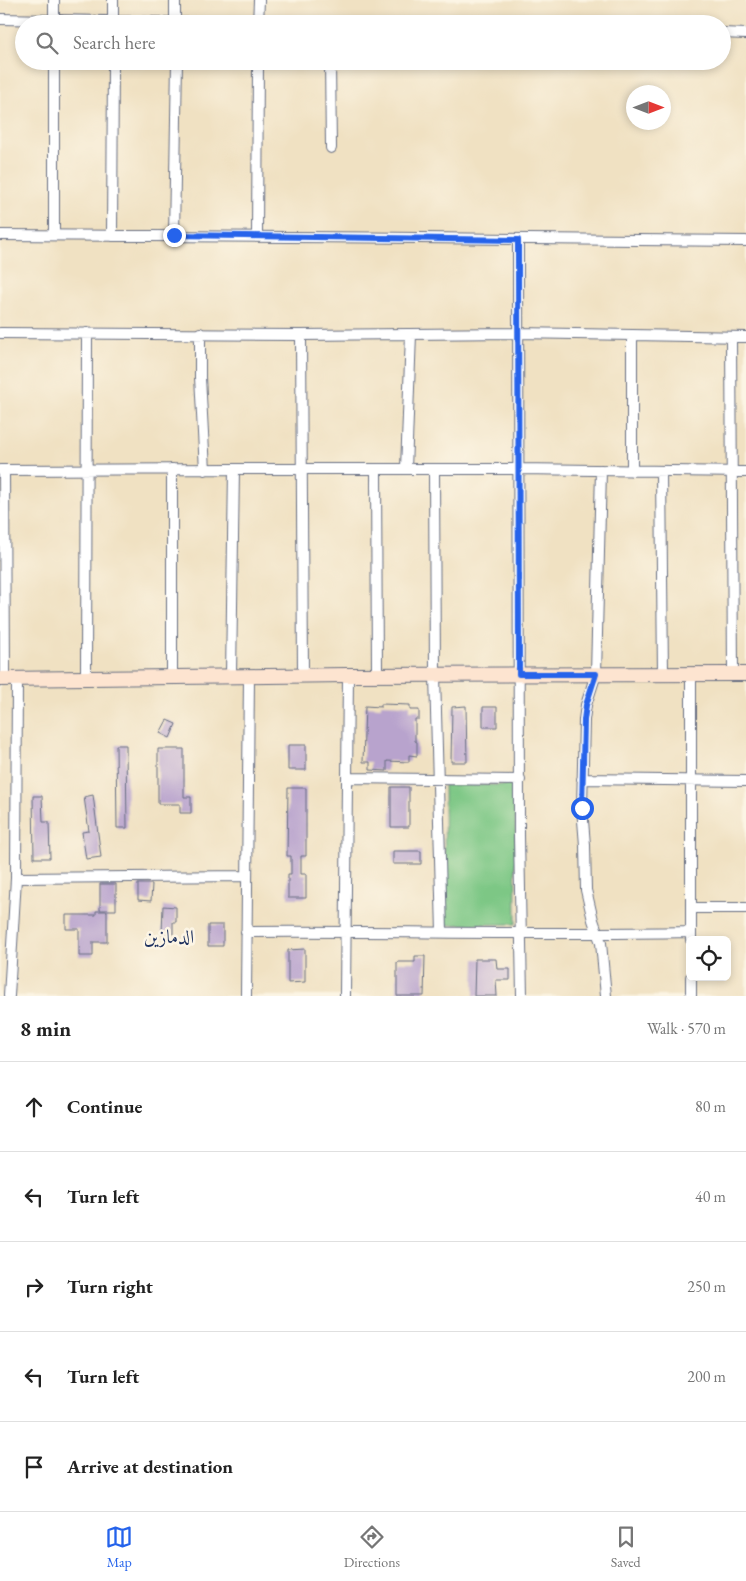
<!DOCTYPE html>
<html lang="en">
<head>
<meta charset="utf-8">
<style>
	body { margin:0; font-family:"EB Garamond",Amiri,serif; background:#f2f2f2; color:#222 }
	.controls { position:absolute; right:15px; bottom:15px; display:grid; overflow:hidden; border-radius:8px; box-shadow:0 2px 8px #0003 }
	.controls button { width:45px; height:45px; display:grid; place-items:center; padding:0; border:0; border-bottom:1px solid #e0e0e0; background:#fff; color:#222; font:25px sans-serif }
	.compass { position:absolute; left:626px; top:85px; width:45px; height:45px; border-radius:50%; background:#fff; box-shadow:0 2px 8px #0003; rotate:90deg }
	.stop { position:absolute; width:15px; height:15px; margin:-11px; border:4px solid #2563eb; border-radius:50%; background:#fff }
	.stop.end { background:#2563eb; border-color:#fff; box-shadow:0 1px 5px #0008 }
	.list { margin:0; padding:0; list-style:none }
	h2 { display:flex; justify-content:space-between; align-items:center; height:65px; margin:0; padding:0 20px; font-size:21px }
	h2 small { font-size:16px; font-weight:400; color:#767676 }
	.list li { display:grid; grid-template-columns:32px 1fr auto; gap:15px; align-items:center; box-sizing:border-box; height:90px; padding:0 20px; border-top:1px solid #e0e0e0 }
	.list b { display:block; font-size:19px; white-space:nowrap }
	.list em { font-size:16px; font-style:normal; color:#767676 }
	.icon { flex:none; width:28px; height:28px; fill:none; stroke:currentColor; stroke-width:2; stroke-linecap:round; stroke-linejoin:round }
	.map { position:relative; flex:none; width:746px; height:996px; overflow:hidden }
	.search { position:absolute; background:#fff; box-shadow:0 2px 8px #0003; left:15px; right:15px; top:15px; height:55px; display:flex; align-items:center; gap:12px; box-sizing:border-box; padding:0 18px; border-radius:28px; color:#767676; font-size:19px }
	.sheet { height:515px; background:#fff }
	nav { display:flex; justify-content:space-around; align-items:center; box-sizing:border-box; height:70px; border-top:1px solid #e0e0e0; background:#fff; font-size:14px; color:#767676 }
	nav a { display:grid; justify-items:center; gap:2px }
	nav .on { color:#2563eb }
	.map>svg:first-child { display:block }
	.green { fill:#7dc785; stroke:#4c7b72 }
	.building { fill:#b8a3cd }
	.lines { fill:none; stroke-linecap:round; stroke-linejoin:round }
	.street-casing { stroke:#666d81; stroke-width:12 }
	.secondary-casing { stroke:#666d81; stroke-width:16 }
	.street { stroke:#fff; stroke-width:10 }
	.secondary { stroke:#fde4d0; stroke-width:14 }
	.route { stroke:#2563eb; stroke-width:6 }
	.labels { text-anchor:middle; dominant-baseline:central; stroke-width:5; stroke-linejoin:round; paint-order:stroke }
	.quarter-label { font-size:19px; fill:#1b2f5e; stroke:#fcf5e5 }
</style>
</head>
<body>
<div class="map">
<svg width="746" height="996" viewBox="0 0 746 996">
	<rect width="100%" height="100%" fill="#fcf5e5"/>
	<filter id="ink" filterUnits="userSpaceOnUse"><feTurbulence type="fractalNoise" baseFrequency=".02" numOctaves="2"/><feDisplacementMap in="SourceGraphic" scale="10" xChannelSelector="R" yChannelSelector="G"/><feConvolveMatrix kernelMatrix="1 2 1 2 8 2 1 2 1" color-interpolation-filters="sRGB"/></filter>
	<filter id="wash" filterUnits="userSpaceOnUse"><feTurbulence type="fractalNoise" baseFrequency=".0096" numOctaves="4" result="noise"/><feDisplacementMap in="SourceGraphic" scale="20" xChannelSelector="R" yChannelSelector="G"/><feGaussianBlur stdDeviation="1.12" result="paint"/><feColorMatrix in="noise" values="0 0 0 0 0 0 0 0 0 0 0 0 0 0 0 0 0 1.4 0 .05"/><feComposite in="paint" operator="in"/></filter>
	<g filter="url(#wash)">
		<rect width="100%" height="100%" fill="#f0e1c2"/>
		<path class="green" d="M 444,785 L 515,785 L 516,924 L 445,925 Z"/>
		<g id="blocks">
			<path class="building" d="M 381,704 L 410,705 L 410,710 L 419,710 L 419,719 L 415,719 L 415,741 L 417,742 L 417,756 L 409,755 L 409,762 L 387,761 L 387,771 L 370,770 L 370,762 L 363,762 L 365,706 L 381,707 Z
				M 466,706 L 467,762 L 451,762 L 452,707 Z
				M 483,707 L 497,707 L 497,727 L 483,727 Z
				M 167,720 L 176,724 L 170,738 L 160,733 Z
				M 116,745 L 126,745 L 127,828 L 117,828 Z
				M 288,745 L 306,745 L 306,770 L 288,770 Z
				M 158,749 L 184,749 L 184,797 L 191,797 L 191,813 L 180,813 L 180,804 L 158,804 Z
				M 391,787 L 409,787 L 409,827 L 391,827 Z
				M 288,788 L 306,788 L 306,856 L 301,856 L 301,874 L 306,874 L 306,898 L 288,898 L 288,874 L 291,874 L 291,856 L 287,856 Z
				M 93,795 L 101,857 L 86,859 L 82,832 L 89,831 L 84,797 Z
				M 33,796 L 42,796 L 43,822 L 49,822 L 50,858 L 34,858 Z
				M 393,851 L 421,851 L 421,864 L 393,864 Z
				M 100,884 L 116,884 L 116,910 L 100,910 Z
				M 138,884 L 152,884 L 151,901 L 138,900 Z
				M 163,906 L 176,907 L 176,922 L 173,922 L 173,934 L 162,934 Z
				M 96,911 L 107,911 L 107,942 L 93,942 L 93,956 L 79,956 L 79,929 L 66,929 L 66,915 L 96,915 Z
				M 208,925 L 223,925 L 223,946 L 208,946 Z
				M 305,949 L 305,982 L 288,983 L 288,950 Z
				M 415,956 L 425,956 L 424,996 L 397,996 L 397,962 L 415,962 Z
				M 475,959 L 496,959 L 497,969 L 510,969 L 510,980 L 496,980 L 497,996 L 474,996 Z"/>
		</g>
	</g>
	<g filter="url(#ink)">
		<use href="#blocks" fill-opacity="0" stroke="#666d81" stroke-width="1"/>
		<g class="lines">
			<defs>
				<path id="street" d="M 54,0 L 54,24
					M 175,0 L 175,24
					M 0,19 L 258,24
					M 113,24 L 113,0
					M 258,24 L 259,0
					M 722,33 L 746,34
					M 54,61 L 54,235
					M 330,61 L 331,148
					M 0,235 C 249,235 497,240 746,241
					M 174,235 L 177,61
					M 112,236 L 113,61
					M 257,236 L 258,61
					M 518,241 L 519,836 L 522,996
					M 0,333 L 301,335 L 518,333 L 746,337
					M 200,333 L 200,377 L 205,470
					M 301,335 L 303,675
					M 632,335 L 632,471
					M 731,337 L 733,674
					M 376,469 L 377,675
					M 406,469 L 411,334
					M 434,469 L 435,675 L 442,932
					M 0,470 L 234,469 L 519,469 L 746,472
					M 4,470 L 5,679
					M 601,470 L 596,674 L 586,705 L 584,720 L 582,808 L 585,845 L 586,890 L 593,920 L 601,943 L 606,996
					M 661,471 L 663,674
					M 691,674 L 691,940
					M 231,676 L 234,469
					M 86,678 L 87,333
					M 172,678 L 172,469
					M 347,778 L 520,780
					M 582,779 L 746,781
					M 16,878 L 247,876
					M 691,908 L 746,908
					M 246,932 C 394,931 542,935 691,932
					M 691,977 L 691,996
					M 9,996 L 16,878 L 17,678
					M 246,996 L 249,676
					M 345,996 L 348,675"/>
				<path id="secondary" d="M 0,679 L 348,675 L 746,674"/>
			</defs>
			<use href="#street" class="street-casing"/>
			<use href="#secondary" class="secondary-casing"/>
			<use href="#street" class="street"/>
			<use href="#secondary" class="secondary"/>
		</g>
	</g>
	<g class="lines" filter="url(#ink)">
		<path class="route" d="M 174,235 L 518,240 L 519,674 L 596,674 L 586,705 L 584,720 L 582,808"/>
	</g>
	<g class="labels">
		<g class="quarter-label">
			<text x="169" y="936">الدمازين</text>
		</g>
	</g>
</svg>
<div class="controls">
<button><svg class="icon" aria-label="locate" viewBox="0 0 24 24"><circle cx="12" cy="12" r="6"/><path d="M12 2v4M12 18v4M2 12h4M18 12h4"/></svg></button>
</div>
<svg class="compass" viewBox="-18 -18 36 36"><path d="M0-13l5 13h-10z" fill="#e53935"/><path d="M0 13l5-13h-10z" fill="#767676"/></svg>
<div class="stop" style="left:582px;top:808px"></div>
<div class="stop end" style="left:174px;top:235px"></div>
<div class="search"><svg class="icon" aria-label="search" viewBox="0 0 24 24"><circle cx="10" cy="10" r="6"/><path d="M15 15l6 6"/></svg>Search here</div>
</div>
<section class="sheet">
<h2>8 min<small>Walk · 570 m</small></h2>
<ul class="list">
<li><svg class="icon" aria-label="ahead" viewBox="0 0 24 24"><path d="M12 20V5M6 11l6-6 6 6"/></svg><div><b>Continue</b></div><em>80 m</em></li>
<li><svg class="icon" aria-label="left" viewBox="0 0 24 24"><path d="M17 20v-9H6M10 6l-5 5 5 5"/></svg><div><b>Turn left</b></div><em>40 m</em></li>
<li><svg class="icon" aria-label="right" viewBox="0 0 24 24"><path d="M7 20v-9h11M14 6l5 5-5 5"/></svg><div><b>Turn right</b></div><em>250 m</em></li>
<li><svg class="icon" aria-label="left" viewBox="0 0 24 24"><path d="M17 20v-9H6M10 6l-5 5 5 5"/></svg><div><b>Turn left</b></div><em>200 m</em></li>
<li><svg class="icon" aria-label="arrive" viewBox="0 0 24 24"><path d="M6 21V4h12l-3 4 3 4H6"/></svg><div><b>Arrive at destination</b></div></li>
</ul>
</section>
<nav>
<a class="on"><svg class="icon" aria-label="map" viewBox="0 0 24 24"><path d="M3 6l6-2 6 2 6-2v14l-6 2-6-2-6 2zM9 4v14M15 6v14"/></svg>Map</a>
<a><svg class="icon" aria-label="directions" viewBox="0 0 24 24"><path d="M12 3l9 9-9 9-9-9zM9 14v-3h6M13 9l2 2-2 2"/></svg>Directions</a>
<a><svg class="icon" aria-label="saved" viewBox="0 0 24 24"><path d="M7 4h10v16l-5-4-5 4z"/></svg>Saved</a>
</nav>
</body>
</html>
